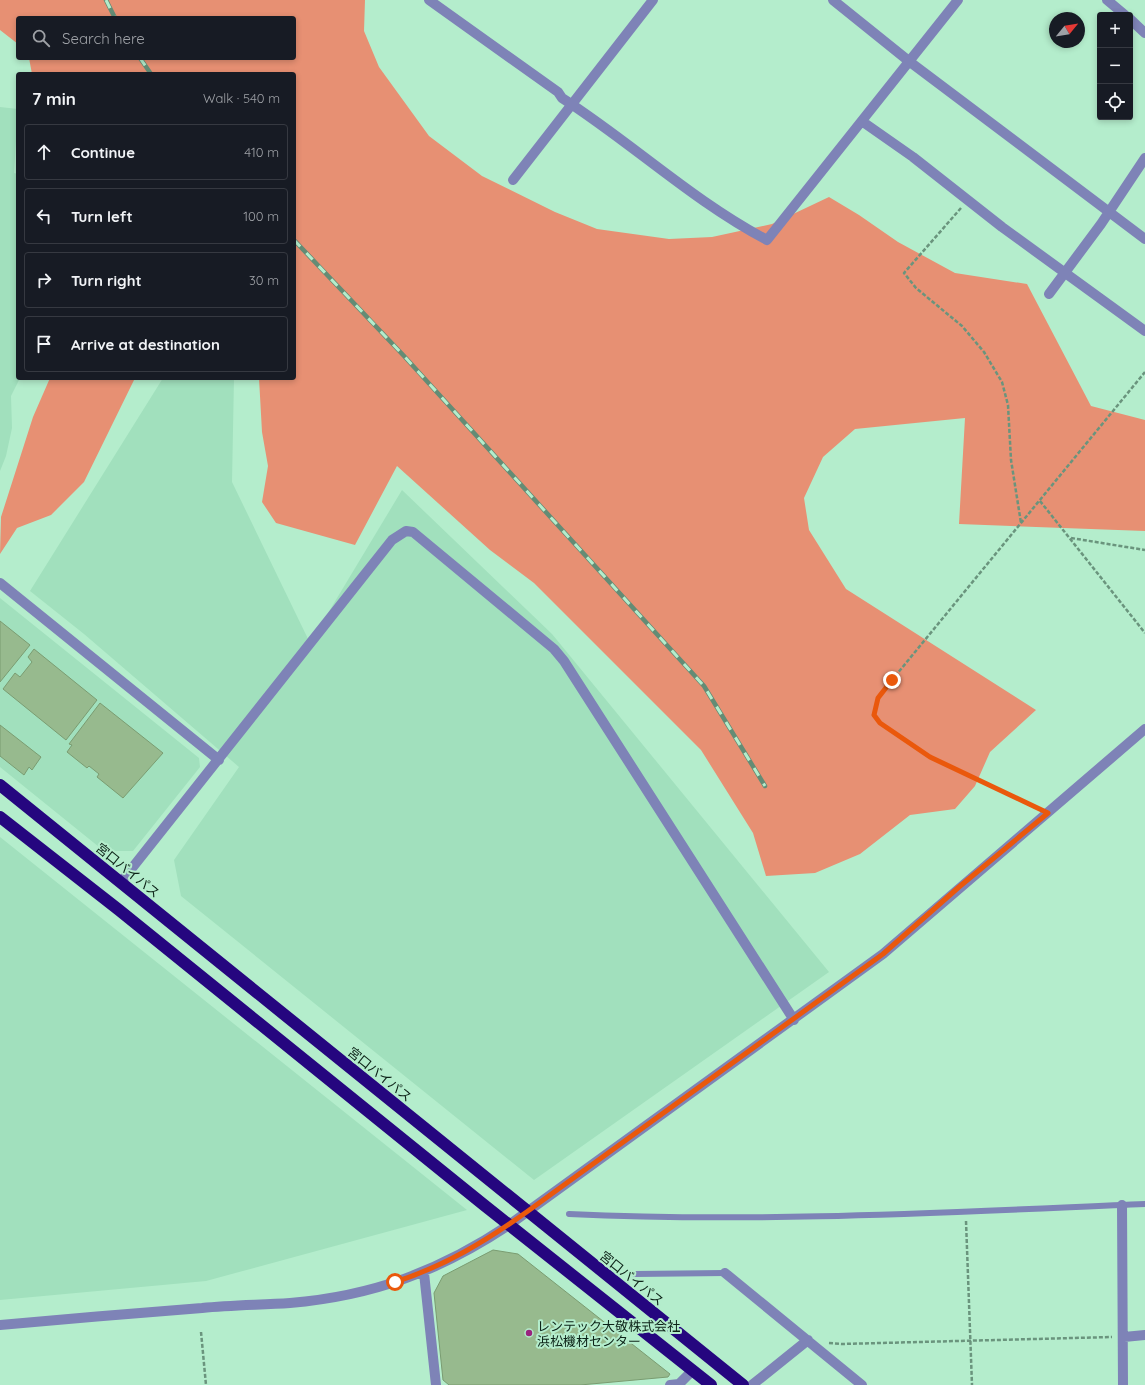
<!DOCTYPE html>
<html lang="en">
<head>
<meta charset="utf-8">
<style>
	body { margin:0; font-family:Quicksand,"Noto Sans JP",sans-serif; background:#20242c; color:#f1f3f6 }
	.controls { position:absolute; right:12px; top:12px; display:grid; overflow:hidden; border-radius:4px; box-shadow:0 2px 6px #0003 }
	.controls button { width:36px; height:36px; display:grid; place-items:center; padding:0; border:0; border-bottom:1px solid #363941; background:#171b24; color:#f1f3f6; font:20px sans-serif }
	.compass { position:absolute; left:1049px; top:12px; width:36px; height:36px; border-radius:50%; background:#171b24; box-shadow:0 2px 6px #0003; rotate:60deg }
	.stop { position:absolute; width:12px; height:12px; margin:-9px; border:3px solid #ea580c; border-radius:50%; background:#fff }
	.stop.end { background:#ea580c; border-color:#fff; box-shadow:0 1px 4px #0008 }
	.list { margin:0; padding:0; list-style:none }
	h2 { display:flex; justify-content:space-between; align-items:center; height:52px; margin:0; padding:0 16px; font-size:17px }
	h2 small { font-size:13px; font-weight:400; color:#9ea1a6 }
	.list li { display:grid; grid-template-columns:26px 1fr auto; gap:12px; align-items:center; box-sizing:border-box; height:56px; margin:0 8px 8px; padding:0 8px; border:1px solid #363941; border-radius:4px }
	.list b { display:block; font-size:15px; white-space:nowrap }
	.list em { font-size:13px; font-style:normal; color:#9ea1a6 }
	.icon { flex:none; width:22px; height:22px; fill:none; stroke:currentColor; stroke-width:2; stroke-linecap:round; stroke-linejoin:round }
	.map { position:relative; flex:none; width:1145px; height:1385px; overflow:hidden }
	.search { position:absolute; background:#171b24; box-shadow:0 2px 6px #0003; left:16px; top:16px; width:280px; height:44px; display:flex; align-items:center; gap:10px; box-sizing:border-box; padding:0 14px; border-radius:4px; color:#9ea1a6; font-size:15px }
	.panel { position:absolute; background:#171b24; box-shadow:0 2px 6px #0003; left:16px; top:72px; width:280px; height:308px; border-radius:4px }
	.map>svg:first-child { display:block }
	.built { fill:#a1e0bd }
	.forest { fill:#e79073 }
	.building { fill:#97ba8e; stroke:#7a9c71 }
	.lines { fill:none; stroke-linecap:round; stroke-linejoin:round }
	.path { stroke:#6a947d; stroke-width:2.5; stroke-dasharray:4 2; stroke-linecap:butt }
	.lane { stroke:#7e83b7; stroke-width:6 }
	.street { stroke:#7e83b7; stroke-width:10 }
	.highway { stroke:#25067f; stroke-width:12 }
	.rail-casing { stroke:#638c75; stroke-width:4.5 }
	.rail { stroke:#b4edcc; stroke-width:3; stroke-dasharray:9; stroke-linecap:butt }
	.route { stroke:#ea580c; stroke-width:5 }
	.poi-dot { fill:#99237e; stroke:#b4edcc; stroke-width:1.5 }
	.labels { text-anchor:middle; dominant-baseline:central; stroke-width:4; stroke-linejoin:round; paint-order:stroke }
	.street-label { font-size:13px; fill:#0c2217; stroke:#b4edcc }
	.poi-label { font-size:13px; fill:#0c2217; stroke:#b4edcc; text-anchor:start }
</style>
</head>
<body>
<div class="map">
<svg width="1145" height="1385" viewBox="0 0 1145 1385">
	<rect width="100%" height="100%" fill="#b4edcc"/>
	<path class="built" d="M 0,107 L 18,109 L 14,173 L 18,174 L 18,378 L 20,378 L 11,396 L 12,428 L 6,456 L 0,471 Z
		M 163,378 L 234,378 L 232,482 L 310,643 L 402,490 L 552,634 L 829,972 L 534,1180 L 181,896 L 174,860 L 239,767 L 84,634 L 30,591 Z
		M 0,598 L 199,758 L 200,767 L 133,851 L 104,851 L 0,767 Z
		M 0,837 L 467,1210 L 206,1281 L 0,1300 Z"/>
	<path class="forest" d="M 0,0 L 365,0 L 364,31 L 379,67 L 429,136 L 482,176 L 555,212 L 597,229 L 669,239 L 712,237 L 772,224 L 829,197 L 859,215 L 898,242 L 955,273 L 1027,284 L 1091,406 L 1145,420 L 1145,531 L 959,524 L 965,418 L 855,429 L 823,457 L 804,498 L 809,530 L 846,589 L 1036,710 L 990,752 L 975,786 L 955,809 L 910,815 L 860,854 L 815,873 L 766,876 L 753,833 L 701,750 L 534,583 L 490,550 L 397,466 L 355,545 L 276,523 L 262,502 L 268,466 L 262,432 L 259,378 L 294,378 L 294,74 L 32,74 L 29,58 L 294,58 L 294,18 L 18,18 L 18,44 L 0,30 Z
		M 50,378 L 135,378 L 84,482 L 51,515 L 17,528 L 0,554 L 1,517 L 33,417 Z"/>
	<path class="building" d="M 0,621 L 30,645 L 0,682 Z
		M 34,649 L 97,700 L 66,740 L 3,689 L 15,673 L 20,677 L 32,662 L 28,657 Z
		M 100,703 L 163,753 L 123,798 L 97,777 L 99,774 L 89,766 L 87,768 L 67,752 L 72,745 L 69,744 Z
		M 0,725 L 41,757 L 32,770 L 29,767 L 24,775 L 0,756 Z
		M 493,1250 L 518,1254 L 670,1374 L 668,1377 L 580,1385 L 449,1385 L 443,1380 L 434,1293 L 443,1276 Z"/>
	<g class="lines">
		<path class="path" d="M 961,208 L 904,273 L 916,288 L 962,326 L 984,352 L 1002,382 L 1008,405 L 1011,460 L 1021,523
			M 1040,501 L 1145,633
			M 1071,538 L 1145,550
			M 1036,808 L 930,757 L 880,723 L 873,715 L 878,699 L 892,680 L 1145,372
			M 966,1221 L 972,1385
			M 201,1332 L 206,1385
			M 829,1343 L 842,1344 L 1112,1337"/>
		<path class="lane" d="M 569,1214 C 761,1223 953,1212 1145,1204
			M 635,1274 L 725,1273"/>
		<path class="street" d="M 429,0 L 558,92 L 562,98 C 632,143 693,201 767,240 L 958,0
			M 833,0 L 910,62 L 1145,239
			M 1107,0 L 1125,15
			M 1130,19 L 1145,33
			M 863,122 L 913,157 L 1002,227 L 1145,331
			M 513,180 L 653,0
			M 1049,294 L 1101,224 L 1145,158
			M 0,583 L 219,760
			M 121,882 L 392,540 L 406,531 L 413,532 L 554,649 L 564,661 L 794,1020
			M 1122,1205 L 1123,1385
			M 424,1273 L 436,1385
			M 725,1273 L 862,1385
			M 0,1325 C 67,1319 135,1313 202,1308 C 231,1305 260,1305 290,1303 C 373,1296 440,1271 509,1225 L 883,954 L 1145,729
			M 1124,1337 L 1145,1335
			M 670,1385 L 679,1384 L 693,1370
			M 752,1385 L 808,1340"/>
		<path class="highway" d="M 0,785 L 743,1385
			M 0,817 L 119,910 L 484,1205 L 711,1385"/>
		<defs>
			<path id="rail" d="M 106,0 L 115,18
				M 140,58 L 151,74
				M 294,240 L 404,356 L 704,686 L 765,786"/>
		</defs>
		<use href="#rail" class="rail-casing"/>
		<use href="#rail" class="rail"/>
	</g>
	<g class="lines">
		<path class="route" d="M 395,1282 C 445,1266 486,1241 528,1211 L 883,954 L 959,887 L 1048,813 L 930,757 L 880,723 L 874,715 L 878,698 L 892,680"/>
	</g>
	<circle class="poi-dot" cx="529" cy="1333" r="4"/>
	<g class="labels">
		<g class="street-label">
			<text transform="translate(128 870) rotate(39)">宮口バイパス</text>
			<text transform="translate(380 1074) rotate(39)">宮口バイパス</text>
			<text transform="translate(632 1278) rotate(39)">宮口バイパス</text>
		</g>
		<g class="poi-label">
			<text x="537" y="1326">レンテック大敬株式会社<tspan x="537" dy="15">浜松機材センター</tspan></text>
		</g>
	</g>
</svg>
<div class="controls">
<button>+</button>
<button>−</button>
<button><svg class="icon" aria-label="locate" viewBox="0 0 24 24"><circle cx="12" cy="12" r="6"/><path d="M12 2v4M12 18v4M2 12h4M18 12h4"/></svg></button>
</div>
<svg class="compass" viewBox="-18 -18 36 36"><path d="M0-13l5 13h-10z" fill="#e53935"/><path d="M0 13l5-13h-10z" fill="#9ea1a6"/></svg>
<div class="stop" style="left:395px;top:1282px"></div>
<div class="stop end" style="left:892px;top:680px"></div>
<div class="search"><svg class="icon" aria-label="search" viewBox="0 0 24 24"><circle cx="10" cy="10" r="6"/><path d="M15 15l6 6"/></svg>Search here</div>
<section class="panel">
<h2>7 min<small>Walk · 540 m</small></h2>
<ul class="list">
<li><svg class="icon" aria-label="ahead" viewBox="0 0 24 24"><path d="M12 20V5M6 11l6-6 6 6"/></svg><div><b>Continue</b></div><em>410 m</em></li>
<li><svg class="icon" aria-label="left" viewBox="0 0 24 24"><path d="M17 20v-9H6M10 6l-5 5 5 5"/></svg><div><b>Turn left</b></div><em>100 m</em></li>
<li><svg class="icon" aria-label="right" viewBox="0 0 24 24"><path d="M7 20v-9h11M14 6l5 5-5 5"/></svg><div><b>Turn right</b></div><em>30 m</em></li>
<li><svg class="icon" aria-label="arrive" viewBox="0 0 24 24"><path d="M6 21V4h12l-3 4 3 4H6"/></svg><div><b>Arrive at destination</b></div></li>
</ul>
</section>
</div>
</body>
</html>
